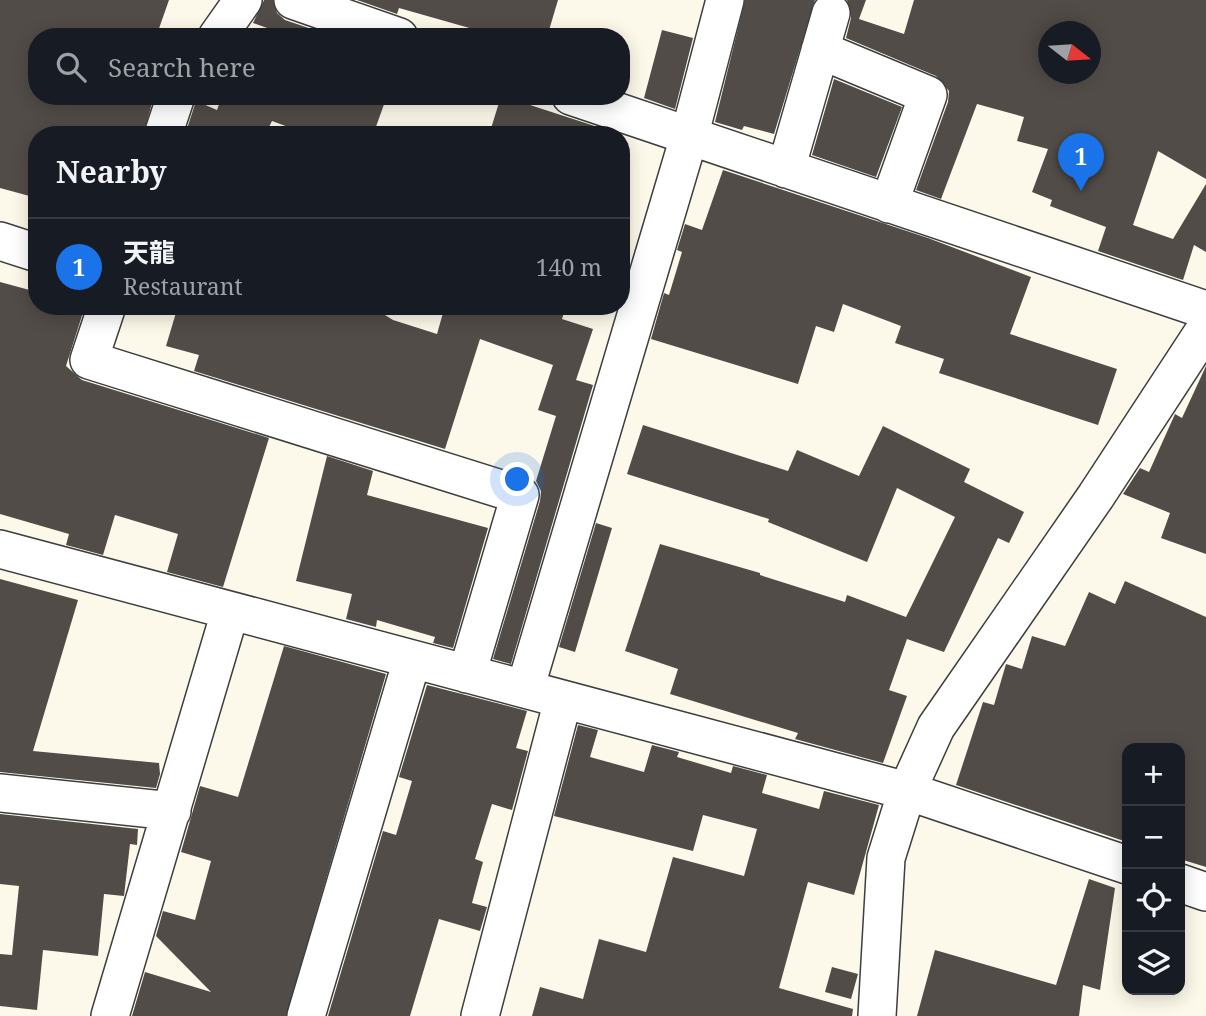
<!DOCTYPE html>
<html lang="en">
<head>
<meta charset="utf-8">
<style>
	body { margin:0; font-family:"Noto Serif","Noto Sans JP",serif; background:#242831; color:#f1f3f6 }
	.controls { position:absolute; right:21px; bottom:21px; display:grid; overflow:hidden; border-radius:14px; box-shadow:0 4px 18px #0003 }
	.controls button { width:63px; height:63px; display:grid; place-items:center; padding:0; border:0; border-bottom:2px solid #363941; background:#171b24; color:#f1f3f6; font:35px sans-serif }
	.compass { position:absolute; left:1038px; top:21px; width:63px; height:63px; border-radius:50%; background:#171b24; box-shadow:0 4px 18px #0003; rotate:107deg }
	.you { position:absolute; left:518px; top:480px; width:24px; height:24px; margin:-18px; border:5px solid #fff; border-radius:50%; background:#1a73e8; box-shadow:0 0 0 10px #1a73e833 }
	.badge { display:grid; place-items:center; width:46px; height:46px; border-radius:50%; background:#1a73e8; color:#fff; font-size:23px; font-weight:700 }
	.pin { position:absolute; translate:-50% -58px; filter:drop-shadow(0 2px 4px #0008) }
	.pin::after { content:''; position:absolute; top:37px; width:24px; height:21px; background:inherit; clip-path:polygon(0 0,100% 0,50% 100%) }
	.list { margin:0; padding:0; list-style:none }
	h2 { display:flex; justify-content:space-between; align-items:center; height:91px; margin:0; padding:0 28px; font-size:30px }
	h2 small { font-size:23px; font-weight:400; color:#9ea1a6 }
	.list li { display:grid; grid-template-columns:46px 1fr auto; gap:21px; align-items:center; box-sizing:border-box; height:98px; padding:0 28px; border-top:2px solid #363941 }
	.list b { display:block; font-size:26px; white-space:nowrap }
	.list p { margin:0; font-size:23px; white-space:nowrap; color:#9ea1a6 }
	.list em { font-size:23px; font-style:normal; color:#9ea1a6 }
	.icon { flex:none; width:38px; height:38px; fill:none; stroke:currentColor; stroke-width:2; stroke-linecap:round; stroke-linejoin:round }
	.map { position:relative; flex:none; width:1206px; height:1016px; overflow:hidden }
	.search { position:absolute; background:#171b24; box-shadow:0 4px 18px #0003; left:28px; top:28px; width:602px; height:77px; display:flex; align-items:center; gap:18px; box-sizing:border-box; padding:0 24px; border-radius:28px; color:#9ea1a6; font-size:26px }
	.panel { position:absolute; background:#171b24; box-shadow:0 4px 18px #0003; left:28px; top:126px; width:602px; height:189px; border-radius:28px }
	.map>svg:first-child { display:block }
	.building { fill:#524c48; fill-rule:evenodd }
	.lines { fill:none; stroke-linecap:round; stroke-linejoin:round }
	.minor-casing { stroke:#3e3e3e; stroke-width:40 }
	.minor { stroke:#fff; stroke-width:37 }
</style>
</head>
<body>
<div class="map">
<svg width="1206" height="1016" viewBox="0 0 1206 1016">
	<rect width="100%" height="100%" fill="#fdf9ea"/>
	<path class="building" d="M 0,0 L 169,0 L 156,37 L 37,37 L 37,96 L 154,96 L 143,135 L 37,135 L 37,198 L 0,188 Z
		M 264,0 L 273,0 L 277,13 L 285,20 L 335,37 L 292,37 L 253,23 Z
		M 357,0 L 558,0 L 547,37 L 478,37 L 480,31 L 399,8 L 397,14 Z
		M 745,0 L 815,0 L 774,134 L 744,126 L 742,130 L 715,122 Z
		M 847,0 L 866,0 L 859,19 L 904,34 L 914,0 L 1206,0 L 1206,179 L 1158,151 L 1133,225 L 1173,239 L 1206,184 L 1206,252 L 1194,245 L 1183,280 L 1098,251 L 1106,227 L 1050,206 L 1052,200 L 1032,192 L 1048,149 L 1017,141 L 1024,117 L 977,104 L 941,199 L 916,190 L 948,102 L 949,91 L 936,76 L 846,38 L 851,18 ZM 1048,32 L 1090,32 L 1090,74 L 1048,74 Z
		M 662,30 L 693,38 L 675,109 L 644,98 Z
		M 834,79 L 902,107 L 876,177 L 812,155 Z
		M 222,96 L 387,96 L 373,135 L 310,135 L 272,121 L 266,133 L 269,135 L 185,135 L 196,101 L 217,110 Z
		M 501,96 L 531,101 L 530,105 L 610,131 L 610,135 L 489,135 Z
		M 723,170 L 928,238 L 1031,277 L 1010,334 L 1117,369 L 1098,425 L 939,373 L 944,359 L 895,343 L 901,326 L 843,304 L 834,332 L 816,326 L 798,384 L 651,339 L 664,293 L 669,295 L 682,252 L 677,250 L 685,224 L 702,230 Z
		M 0,282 L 37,292 L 37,306 L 85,306 L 66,366 L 82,380 L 269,438 L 223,587 L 167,572 L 178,534 L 115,515 L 103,555 L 66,545 L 69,534 L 0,514 Z
		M 178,306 L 388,306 L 385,315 L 393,320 L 437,334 L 445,306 L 566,306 L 562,319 L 593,329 L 576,380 L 593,385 L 511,664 L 493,659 L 540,501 L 541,491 L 536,481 L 556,416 L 538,410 L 553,365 L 480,339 L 445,449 L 194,371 L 199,355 L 166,346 Z
		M 1206,366 L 1206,554 L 1161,538 L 1170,513 L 1123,494 L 1140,468 L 1149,472 L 1175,414 L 1182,418 Z
		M 643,425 L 788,471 L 797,450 L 859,476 L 883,426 L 970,469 L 964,482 L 1024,512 L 1009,543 L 998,538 L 944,652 L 907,639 L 889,690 L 907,696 L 883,763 L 795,739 L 798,733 L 670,694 L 678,669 L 625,651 L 660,544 L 760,573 L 760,575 L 845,602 L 847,595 L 906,617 L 955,517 L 897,488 L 867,562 L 768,522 L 769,519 L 627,474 Z
		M 327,456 L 373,471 L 367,495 L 488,528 L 453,648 L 433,643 L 435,637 L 377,620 L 376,627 L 346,619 L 352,594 L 296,581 Z
		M 596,523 L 612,528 L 575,652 L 559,647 Z
		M 0,579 L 78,600 L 33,751 L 159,763 L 160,774 L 156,788 L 0,772 Z
		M 1125,581 L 1206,617 L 1206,867 L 1180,859 L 1180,748 L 1127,748 L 1127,842 L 956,785 L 983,702 L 994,705 L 1006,664 L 1022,669 L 1032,636 L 1065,646 L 1089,592 L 1115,604 Z
		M 284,646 L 386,674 L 286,1016 L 132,1016 L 145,972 L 211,992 L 156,936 L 163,911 L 195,920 L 211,861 L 181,852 L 200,786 L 238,797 Z
		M 427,685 L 527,711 L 516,748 L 528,751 L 512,810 L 492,804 L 475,859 L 483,862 L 472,903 L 487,907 L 485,914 L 480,931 L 439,919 L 410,1016 L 328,1016 L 383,831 L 396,835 L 412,781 L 399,777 Z
		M 578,725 L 598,730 L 590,757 L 644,772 L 652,745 L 679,752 L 677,757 L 731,773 L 733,766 L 767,775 L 762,793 L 819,809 L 824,791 L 879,805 L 854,895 L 808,882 L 779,988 L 853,1009 L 852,1016 L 532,1016 L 540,987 L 583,999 L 599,939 L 646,952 L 673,857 L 744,876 L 757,829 L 703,815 L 693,851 L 554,816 Z
		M 0,814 L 138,829 L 137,845 L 130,844 L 124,896 L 104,894 L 98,956 L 43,950 L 37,1010 L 0,1006 L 0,954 L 12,955 L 19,886 L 0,884 Z
		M 1089,879 L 1115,888 L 1100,990 L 1083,985 L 1079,1016 L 917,1016 L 935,950 L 1056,985 Z
		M 832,967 L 858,974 L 851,999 L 825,992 Z"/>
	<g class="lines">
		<defs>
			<path id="minor" d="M 293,0 L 399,37
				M 217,37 L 243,0
				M 820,50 L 928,95 L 889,204
				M 571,96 L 1206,310
				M 163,135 L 176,96
				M 786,169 L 831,13
				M 0,241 L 37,253
				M 107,306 L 89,360 L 520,495 L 467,674
				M 0,549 L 907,791 L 1127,865
				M 525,689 L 689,137 L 725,0
				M 0,793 L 172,811
				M 1180,883 L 1206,892
				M 110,1016 L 230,612
				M 306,1016 L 412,660
				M 480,1016 L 563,700
				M 877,1016 L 886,858 L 907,791 L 936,727 L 1096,496 L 1206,328"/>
		</defs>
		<use href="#minor" class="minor-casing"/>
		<use href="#minor" class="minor"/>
	</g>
</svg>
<div class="controls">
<button>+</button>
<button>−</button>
<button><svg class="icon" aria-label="locate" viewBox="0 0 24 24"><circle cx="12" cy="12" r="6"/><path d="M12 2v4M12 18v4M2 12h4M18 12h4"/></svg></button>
<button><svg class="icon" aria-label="layers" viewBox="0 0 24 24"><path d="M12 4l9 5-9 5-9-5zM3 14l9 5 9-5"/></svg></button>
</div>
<svg class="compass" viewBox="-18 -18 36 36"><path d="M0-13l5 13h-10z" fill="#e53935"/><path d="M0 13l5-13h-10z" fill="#9ea1a6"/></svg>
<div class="you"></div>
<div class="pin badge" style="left:1081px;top:191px">1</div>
<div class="search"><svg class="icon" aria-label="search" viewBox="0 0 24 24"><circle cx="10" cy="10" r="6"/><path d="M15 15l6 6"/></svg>Search here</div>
<section class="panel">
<h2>Nearby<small></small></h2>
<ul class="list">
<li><span class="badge">1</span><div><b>天龍</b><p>Restaurant</p></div><em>140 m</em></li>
</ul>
</section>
</div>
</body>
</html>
